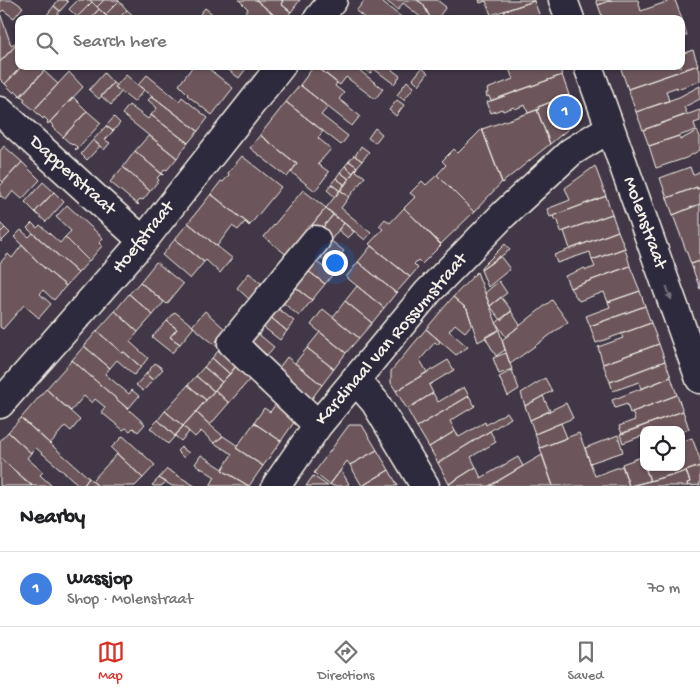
<!DOCTYPE html>
<html lang="en">
<head>
<meta charset="utf-8">
<style>
	body { margin:0; font-family:"Gochi Hand",sans-serif; background:#f2f2f2; color:#202124 }
	.controls { position:absolute; right:15px; bottom:15px; display:grid; overflow:hidden; border-radius:10px; box-shadow:0 1px 4px #0004 }
	.controls button { width:45px; height:45px; display:grid; place-items:center; padding:0; border:0; border-bottom:1px solid #e0e0e0; background:#fff; color:#202124; font:25px sans-serif }
	.you { position:absolute; left:334px; top:262px; width:18px; height:18px; margin:-12px; border:4px solid #fff; border-radius:50%; background:#1a73e8; box-shadow:0 0 0 8px #1a73e833 }
	.badge { display:grid; place-items:center; width:32px; height:32px; border-radius:50%; background:#d93025; color:#fff; font-size:16px; font-weight:700 }
	.pin { position:absolute; translate:-50% -50%; border:2px solid #fff; box-shadow:0 1px 5px #0006 }
	.list { margin:0; padding:0; list-style:none }
	h2 { display:flex; justify-content:space-between; align-items:center; height:65px; margin:0; padding:0 20px; font-size:21px }
	h2 small { font-size:16px; font-weight:400; color:#757577 }
	.list li { display:grid; grid-template-columns:32px 1fr auto; gap:15px; align-items:center; box-sizing:border-box; height:75px; padding:0 20px; border-top:1px solid #e0e0e0 }
	.list b { display:block; font-size:19px; white-space:nowrap }
	.list p { margin:0; font-size:16px; white-space:nowrap; color:#757577 }
	.list em { font-size:16px; font-style:normal; color:#757577 }
	.icon { flex:none; width:28px; height:28px; fill:none; stroke:currentColor; stroke-width:2; stroke-linecap:round; stroke-linejoin:round }
	.map { position:relative; flex:none; width:700px; height:486px; overflow:hidden }
	.search { position:absolute; background:#fff; box-shadow:0 1px 4px #0004; left:15px; right:15px; top:15px; height:55px; display:flex; align-items:center; gap:12px; box-sizing:border-box; padding:0 18px; border-radius:10px; color:#757577; font-size:19px }
	.sheet { height:140px; background:#fff }
	nav { display:flex; justify-content:space-around; align-items:center; box-sizing:border-box; height:70px; border-top:1px solid #e0e0e0; background:#fff; font-size:14px; color:#757577 }
	nav a { display:grid; justify-items:center; gap:2px }
	nav .on { color:#d93025 }
	.map>svg:first-child { display:block }
	.building { fill:#6c565b; stroke:#f4f1e8 }
	.lines { fill:none; stroke-linecap:round; stroke-linejoin:round }
	.minor-casing { stroke:#f4f1e8; stroke-width:31 }
	.minor { stroke:#2f2a3d; stroke-width:28 }
	.oneway { fill:#747079 }
	.labels { text-anchor:middle; dominant-baseline:central; stroke-width:4; stroke-linejoin:round; paint-order:stroke }
	.street-label { font-size:19px; fill:#f4f1e8; stroke:#2f2a3d }
</style>
</head>
<body>
<div class="map">
<svg width="700" height="486" viewBox="0 0 700 486">
	<rect width="100%" height="100%" fill="#413746"/>
	<filter id="ink" filterUnits="userSpaceOnUse"><feTurbulence type="fractalNoise" baseFrequency=".02" numOctaves="2"/><feDisplacementMap in="SourceGraphic" scale="10" xChannelSelector="R" yChannelSelector="G"/><feConvolveMatrix kernelMatrix="1 2 1 2 8 2 1 2 1" color-interpolation-filters="sRGB"/></filter>
	<g filter="url(#ink)">
		<path class="building" d="M 0,0 L 13,0 L 23,7 L 14,18 L 3,10 L 0,13 Z
			M 58,0 L 66,0 L 68,2 L 60,11 L 54,6 Z
			M 78,0 L 90,0 L 92,2 L 77,17 L 69,9 Z
			M 90,0 L 104,0 L 97,7 Z
			M 104,0 L 118,0 L 119,1 L 105,15 L 97,7 Z
			M 239,0 L 256,0 L 279,19 L 252,19 L 245,13 L 248,9 Z
			M 256,0 L 281,0 L 283,1 L 281,4 L 291,12 L 285,19 L 279,19 Z
			M 281,0 L 300,0 L 291,12 L 281,4 L 283,1 Z
			M 365,0 L 379,0 L 404,19 L 366,19 L 356,11 Z
			M 385,0 L 417,0 L 423,4 L 431,19 L 423,19 L 403,3 L 398,10 Z
			M 417,0 L 437,0 L 446,7 L 437,19 L 431,19 L 423,4 Z
			M 479,0 L 534,0 L 534,1 L 491,15 L 486,1 L 480,3 Z
			M 596,0 L 612,0 L 598,5 Z
			M 612,0 L 638,0 L 641,11 L 672,0 L 675,0 L 683,22 L 681,22 L 681,19 L 603,19 L 598,5 Z
			M 119,1 L 127,10 L 118,19 L 109,19 L 105,15 Z
			M 534,1 L 541,19 L 507,19 L 504,11 Z
			M 92,2 L 99,9 L 90,19 L 79,19 L 77,17 Z
			M 54,6 L 60,11 L 54,19 L 50,19 L 46,16 Z
			M 205,8 L 219,19 L 196,19 Z
			M 99,9 L 108,17 L 106,19 L 90,19 Z
			M 127,10 L 136,18 L 135,19 L 118,19 Z
			M 0,13 L 11,45 L 15,43 L 16,45 L 0,62 Z
			M 681,22 L 683,22 L 687,35 L 681,37 Z
			M 16,45 L 19,47 L 19,66 L 22,66 L 5,84 L 0,79 L 0,62 Z
			M 693,50 L 698,65 L 628,89 L 621,69 L 630,66 L 681,66 L 681,54 Z
			M 698,65 L 700,72 L 700,81 L 677,89 L 677,87 L 666,91 L 669,101 L 636,112 L 628,89 Z
			M 22,66 L 39,66 L 44,71 L 19,97 L 19,96 L 20,95 L 16,91 L 14,93 L 5,84 Z
			M 193,66 L 205,66 L 233,88 L 212,115 L 187,95 L 188,94 L 179,85 Z
			M 223,66 L 248,66 L 239,78 Z
			M 314,66 L 316,66 L 337,83 L 335,86 L 344,93 L 339,99 L 360,116 L 352,126 L 300,85 Z
			M 316,66 L 354,66 L 383,89 L 375,99 L 346,77 L 340,85 Z
			M 360,66 L 387,66 L 400,76 L 394,84 L 374,69 L 370,74 Z
			M 508,66 L 559,66 L 562,75 L 491,101 L 489,96 L 487,97 L 486,93 L 488,93 L 487,89 L 513,79 Z
			M 422,68 L 428,73 L 419,85 L 413,79 Z
			M 44,71 L 58,84 L 34,110 L 23,101 L 25,99 L 21,96 Z
			M 69,72 L 83,87 L 48,124 L 47,123 L 48,121 L 44,117 L 43,119 L 34,110 Z
			M 104,73 L 113,83 L 99,99 L 89,90 Z
			M 126,75 L 144,90 L 134,102 L 115,87 Z
			M 147,75 L 179,101 L 182,97 L 208,118 L 198,131 L 138,85 Z
			M 562,75 L 569,95 L 538,107 L 539,109 L 528,113 L 525,105 L 515,109 L 514,107 L 503,111 L 502,109 L 491,113 L 487,102 Z
			M 407,81 L 414,87 L 404,100 L 397,95 Z
			M 113,83 L 116,85 L 115,87 L 121,92 L 111,105 L 101,96 Z
			M 300,85 L 328,107 L 321,115 L 348,136 L 341,145 L 286,102 Z
			M 700,86 L 700,99 L 684,107 L 687,114 L 643,130 L 636,112 L 679,97 Z
			M 569,95 L 578,121 L 550,144 L 537,110 L 539,109 L 538,107 Z
			M 152,96 L 198,131 L 188,143 L 151,115 L 157,108 L 148,100 Z
			M 73,97 L 87,111 L 63,137 L 52,127 L 53,126 L 50,122 Z
			M 397,100 L 404,105 L 396,116 L 389,110 Z
			M 286,102 L 323,131 L 318,138 L 331,149 L 318,164 L 329,172 L 315,191 L 291,172 L 297,164 L 260,135 Z
			M 129,105 L 148,119 L 151,115 L 188,143 L 177,158 L 122,114 Z
			M 537,110 L 550,144 L 502,183 L 482,129 Z
			M 700,110 L 700,121 L 694,123 L 696,130 L 649,146 L 643,130 Z
			M 87,111 L 101,123 L 76,150 L 75,149 L 77,147 L 73,144 L 72,145 L 63,137 Z
			M 114,117 L 120,123 L 113,131 L 106,126 Z
			M 106,126 L 113,131 L 105,140 L 110,143 L 104,150 L 93,140 Z
			M 375,128 L 382,134 L 375,143 L 368,138 Z
			M 482,129 L 502,182 L 474,212 L 437,175 L 446,165 L 442,161 L 454,149 L 458,153 Z
			M 697,131 L 700,136 L 700,150 L 686,158 L 656,168 L 649,146 L 679,136 L 680,140 Z
			M 149,135 L 177,158 L 167,170 L 165,169 L 162,173 L 163,174 L 163,175 L 135,151 Z
			M 260,135 L 297,164 L 287,177 L 250,148 Z
			M 93,140 L 100,146 L 87,160 L 81,154 Z
			M 4,146 L 22,162 L 3,182 L 0,179 L 0,151 Z
			M 361,146 L 369,152 L 362,161 L 355,156 Z
			M 135,151 L 163,175 L 161,174 L 157,178 L 159,180 L 150,191 L 123,167 Z
			M 354,155 L 362,161 L 357,167 L 349,161 Z
			M 242,156 L 281,187 L 250,225 L 211,194 L 221,181 L 223,182 L 229,175 L 228,173 Z
			M 349,161 L 357,167 L 353,173 L 345,166 Z
			M 22,162 L 40,180 L 22,199 L 13,191 L 6,200 L 1,196 L 0,197 L 0,186 Z
			M 345,166 L 353,173 L 349,179 L 340,172 Z
			M 595,166 L 606,196 L 550,217 L 547,209 L 570,200 L 565,188 Z
			M 123,167 L 150,191 L 143,200 L 141,199 L 137,203 L 139,204 L 138,205 L 110,182 Z
			M 690,167 L 693,175 L 700,171 L 700,188 L 697,189 L 697,187 L 667,198 L 660,178 Z
			M 357,168 L 356,171 L 365,177 L 349,197 L 340,190 Z
			M 340,172 L 349,179 L 345,185 L 336,178 Z
			M 437,175 L 474,212 L 441,244 L 404,208 L 415,197 L 410,193 L 422,181 L 426,185 Z
			M 336,178 L 345,185 L 340,191 L 331,184 Z
			M 43,182 L 54,192 L 35,212 L 25,202 Z
			M 331,184 L 340,191 L 335,197 L 327,190 Z
			M 697,187 L 697,189 L 700,188 L 700,204 L 673,215 L 667,198 Z
			M 303,190 L 326,208 L 311,226 L 312,227 L 288,256 L 264,237 Z
			M 340,190 L 349,197 L 341,208 L 371,233 L 365,240 L 326,208 Z
			M 54,192 L 64,202 L 46,222 L 35,212 Z
			M 211,194 L 250,225 L 249,226 L 245,222 L 238,230 L 232,226 L 217,246 L 188,223 Z
			M 606,196 L 612,214 L 561,232 L 558,220 L 555,221 L 553,216 Z
			M 700,204 L 700,261 L 691,264 L 673,215 Z
			M 67,205 L 103,238 L 99,243 L 102,246 L 89,261 L 65,237 L 71,231 L 56,217 Z
			M 326,208 L 333,215 L 319,232 L 311,226 Z
			M 404,208 L 441,245 L 422,264 L 418,260 L 414,264 L 418,268 L 410,277 L 369,244 L 383,229 L 379,226 L 385,219 L 390,223 Z
			M 612,214 L 618,231 L 570,249 L 564,231 Z
			M 333,215 L 344,223 L 330,241 L 319,232 Z
			M 0,223 L 5,228 L 0,233 Z
			M 32,223 L 37,228 L 40,225 L 60,243 L 65,237 L 89,261 L 78,273 L 27,228 Z
			M 188,223 L 232,258 L 220,273 L 206,260 L 204,262 L 175,239 Z
			M 344,223 L 354,232 L 348,238 L 338,230 Z
			M 5,228 L 10,233 L 1,242 L 0,233 Z
			M 21,230 L 29,237 L 33,233 L 78,273 L 66,286 L 41,265 L 14,237 Z
			M 618,231 L 625,248 L 592,260 L 590,252 L 557,263 L 554,255 Z
			M 175,239 L 204,262 L 190,279 L 162,255 Z
			M 330,240 L 344,251 L 331,266 L 318,255 Z
			M 505,244 L 510,250 L 481,270 L 481,268 Z
			M 22,245 L 41,265 L 66,286 L 54,300 L 43,290 L 40,294 L 51,304 L 39,318 L 24,305 L 3,329 L 0,327 L 0,263 L 8,254 L 12,258 Z
			M 371,246 L 410,277 L 396,293 L 358,262 Z
			M 625,248 L 630,266 L 570,288 L 565,276 L 585,268 L 586,270 L 595,267 L 592,260 Z
			M 500,256 L 510,269 L 488,287 L 481,270 Z
			M 314,260 L 333,274 L 325,284 L 307,270 Z
			M 700,261 L 700,289 L 691,264 Z
			M 156,262 L 183,284 L 167,304 L 140,282 Z
			M 358,262 L 396,293 L 384,308 L 346,277 Z
			M 630,266 L 640,291 L 608,302 L 604,292 L 579,301 L 570,288 Z
			M 307,270 L 325,284 L 312,300 L 294,286 Z
			M 477,272 L 499,330 L 478,342 L 467,309 L 453,297 Z
			M 249,273 L 263,285 L 250,300 L 237,288 Z
			M 499,281 L 507,293 L 490,306 L 485,293 Z
			M 140,282 L 164,302 L 153,315 L 129,294 Z
			M 294,286 L 312,300 L 299,316 L 281,301 Z
			M 357,286 L 384,308 L 372,323 L 345,301 Z
			M 640,291 L 645,306 L 590,326 L 586,316 L 610,307 L 608,302 Z
			M 129,294 L 153,315 L 138,332 L 115,311 Z
			M 453,297 L 467,309 L 472,324 L 465,332 L 455,324 L 449,331 L 468,347 L 456,355 L 426,329 Z
			M 501,297 L 512,311 L 501,320 L 490,306 Z
			M 552,300 L 568,322 L 510,364 L 502,340 Z
			M 345,301 L 372,323 L 359,338 L 333,317 Z
			M 645,306 L 651,323 L 596,343 L 590,326 Z
			M 276,307 L 294,321 L 287,331 L 269,316 Z
			M 323,309 L 359,338 L 346,353 L 311,325 Z
			M 115,311 L 138,332 L 130,342 L 148,358 L 141,367 L 124,352 L 122,353 L 97,331 Z
			M 205,311 L 226,330 L 216,341 L 239,362 L 237,363 L 192,326 Z
			M 511,311 L 520,325 L 506,337 L 496,323 Z
			M 175,312 L 194,327 L 180,344 L 170,337 L 177,329 L 167,321 Z
			M 269,316 L 287,331 L 280,340 L 262,326 Z
			M 167,321 L 177,329 L 170,337 L 180,344 L 172,353 L 152,337 Z
			M 651,323 L 659,344 L 603,364 L 598,347 L 623,338 L 621,334 Z
			M 426,329 L 440,341 L 438,345 L 435,342 L 420,360 L 427,372 L 396,391 L 391,383 L 391,371 Z
			M 499,330 L 505,350 L 496,356 L 485,337 Z
			M 97,331 L 122,353 L 124,352 L 141,367 L 134,375 L 117,360 L 110,368 L 84,346 Z
			M 256,332 L 274,347 L 267,355 L 249,341 Z
			M 320,332 L 346,353 L 334,369 L 307,348 Z
			M 659,344 L 665,361 L 610,382 L 603,364 Z
			M 84,346 L 110,368 L 105,374 L 129,394 L 132,390 L 139,396 L 128,409 L 72,360 Z
			M 307,348 L 334,369 L 322,385 L 295,363 Z
			M 220,349 L 237,365 L 230,374 L 212,358 Z
			M 506,353 L 512,369 L 499,374 L 493,358 Z
			M 287,357 L 322,385 L 310,401 L 275,373 Z
			M 212,358 L 230,374 L 222,382 L 204,367 Z
			M 72,360 L 145,424 L 138,432 L 133,428 L 130,431 L 126,428 L 123,430 L 101,412 L 105,407 L 95,399 L 92,403 L 84,396 L 71,411 L 46,389 Z
			M 448,360 L 454,370 L 429,385 L 433,393 L 407,409 L 396,391 Z
			M 665,361 L 671,377 L 641,389 L 639,382 L 613,391 L 610,382 Z
			M 155,363 L 163,369 L 153,380 L 146,374 Z
			M 237,365 L 251,378 L 229,403 L 215,390 Z
			M 204,367 L 222,382 L 214,391 L 196,376 Z
			M 512,370 L 519,389 L 508,396 L 499,377 Z
			M 146,374 L 153,380 L 143,391 L 136,385 Z
			M 196,376 L 214,391 L 206,400 L 188,385 Z
			M 671,377 L 677,395 L 630,413 L 627,404 L 615,408 L 612,400 Z
			M 545,378 L 552,391 L 525,406 L 521,393 Z
			M 188,385 L 206,400 L 183,426 L 165,411 Z
			M 464,387 L 469,396 L 417,427 L 407,409 L 433,393 L 438,402 Z
			M 46,389 L 80,420 L 71,431 L 65,426 L 50,444 L 21,418 Z
			M 215,390 L 229,403 L 210,425 L 196,412 Z
			M 677,395 L 683,411 L 622,434 L 619,426 L 635,420 L 632,412 Z
			M 469,396 L 475,406 L 450,421 L 455,431 L 429,447 L 417,427 Z
			M 543,396 L 550,411 L 530,420 L 525,406 Z
			M 278,401 L 297,418 L 281,441 L 254,423 L 264,408 L 270,412 Z
			M 566,403 L 573,418 L 535,434 L 530,420 Z
			M 165,411 L 183,426 L 175,436 L 158,420 Z
			M 683,411 L 689,429 L 681,432 L 681,430 L 644,430 L 644,435 L 623,443 L 620,434 Z
			M 196,412 L 210,425 L 223,436 L 214,443 L 201,431 L 195,437 L 183,426 Z
			M 507,412 L 511,418 L 438,463 L 429,447 L 455,431 L 459,437 L 485,422 L 486,425 Z
			M 21,418 L 89,478 L 83,486 L 80,486 L 36,448 L 31,453 L 8,432 Z
			M 158,420 L 175,436 L 168,444 L 150,428 Z
			M 254,423 L 281,441 L 263,466 L 236,448 Z
			M 561,423 L 567,438 L 540,448 L 535,434 Z
			M 349,425 L 362,425 L 377,450 L 350,465 L 347,461 L 330,485 L 314,473 Z
			M 183,426 L 189,432 L 181,441 L 175,436 Z
			M 490,431 L 496,442 L 471,457 L 476,467 L 449,484 L 438,463 Z
			M 8,432 L 31,453 L 27,458 L 43,472 L 40,475 L 52,486 L 33,486 L 0,458 L 0,441 Z
			M 579,433 L 595,476 L 622,466 L 629,486 L 553,486 L 540,448 Z
			M 618,435 L 623,452 L 590,463 L 585,448 Z
			M 123,436 L 155,465 L 143,478 L 111,448 Z
			M 223,436 L 238,446 L 236,448 L 263,466 L 249,486 L 222,470 L 232,454 L 214,443 Z
			M 692,438 L 700,459 L 700,466 L 671,476 L 671,475 L 650,481 L 645,467 L 681,467 L 681,442 Z
			M 181,447 L 189,453 L 184,458 L 177,451 Z
			M 377,450 L 389,470 L 362,486 L 350,465 Z
			M 117,454 L 143,478 L 135,486 L 98,486 L 92,481 Z
			M 201,455 L 223,469 L 222,470 L 249,486 L 210,486 L 215,477 L 195,464 Z
			M 542,455 L 553,486 L 489,486 Z
			M 518,457 L 523,466 L 490,486 L 450,486 L 449,484 L 476,467 L 481,478 Z
			M 641,457 L 644,467 L 645,467 L 650,481 L 629,486 L 622,464 Z
			M 0,458 L 32,486 L 0,486 Z
			M 700,466 L 700,485 L 688,486 L 687,483 L 690,482 L 686,471 Z
			M 167,469 L 195,486 L 172,486 L 159,478 Z
			M 341,470 L 349,484 L 345,486 L 333,486 L 330,484 Z
			M 389,470 L 398,486 L 362,486 Z
			M 686,471 L 690,482 L 687,483 L 688,486 L 631,486 L 671,475 L 671,476 Z
			M 313,476 L 328,486 L 306,486 Z
			M 89,478 L 92,481 L 98,486 L 83,486 Z
			M 159,478 L 166,482 L 161,486 L 153,486 L 152,485 Z"/>
		<g class="lines">
			<defs>
				<path id="minor" d="M 563,0 L 570,19
					M 318,19 L 333,0
					M 588,66 L 700,379
					M 0,111 L 143,241
					M 316,240 L 232,343 L 318,425
					M 355,379 L 375,402 L 425,486
					M 0,404 L 143,241 L 281,66
					M 276,486 L 318,425 L 428,292 L 504,214 L 571,152 L 610,128"/>
			</defs>
			<use href="#minor" class="minor-casing"/>
			<use href="#minor" class="minor"/>
		</g>
		<defs><path id="oneway-solid" d="M-6-.8H1V-3.2L6.5 0L1 3.2V.8H-6Z" transform="scale(1.25)"/></defs>
		<use class="oneway" href="#oneway-solid" transform="translate(669 293) rotate(70)"/>
	</g>
	<g class="labels">
		<g class="street-label">
			<text transform="translate(72 176) rotate(42)">Dapperstraat</text>
			<text transform="translate(644 223) rotate(70)">Molenstraat</text>
			<text transform="translate(144 238) rotate(-51)">Hoefstraat</text>
			<text transform="translate(392 340) rotate(-49)">Kardinaal van Rossumstraat</text>
		</g>
	</g>
</svg>
<div class="controls">
<button><svg class="icon" aria-label="locate" viewBox="0 0 24 24"><circle cx="12" cy="12" r="6"/><path d="M12 2v4M12 18v4M2 12h4M18 12h4"/></svg></button>
</div>
<div class="you"></div>
<div class="pin badge" style="left:565px;top:112px;background:#3f7fe0">1</div>
<div class="search"><svg class="icon" aria-label="search" viewBox="0 0 24 24"><circle cx="10" cy="10" r="6"/><path d="M15 15l6 6"/></svg>Search here</div>
</div>
<section class="sheet">
<h2>Nearby<small></small></h2>
<ul class="list">
<li><span class="badge" style="background:#3f7fe0">1</span><div><b>Wassjop</b><p>Shop · Molenstraat</p></div><em>70 m</em></li>
</ul>
</section>
<nav>
<a class="on"><svg class="icon" aria-label="map" viewBox="0 0 24 24"><path d="M3 6l6-2 6 2 6-2v14l-6 2-6-2-6 2zM9 4v14M15 6v14"/></svg>Map</a>
<a><svg class="icon" aria-label="directions" viewBox="0 0 24 24"><path d="M12 3l9 9-9 9-9-9zM9 14v-3h6M13 9l2 2-2 2"/></svg>Directions</a>
<a><svg class="icon" aria-label="saved" viewBox="0 0 24 24"><path d="M7 4h10v16l-5-4-5 4z"/></svg>Saved</a>
</nav>
</body>
</html>
